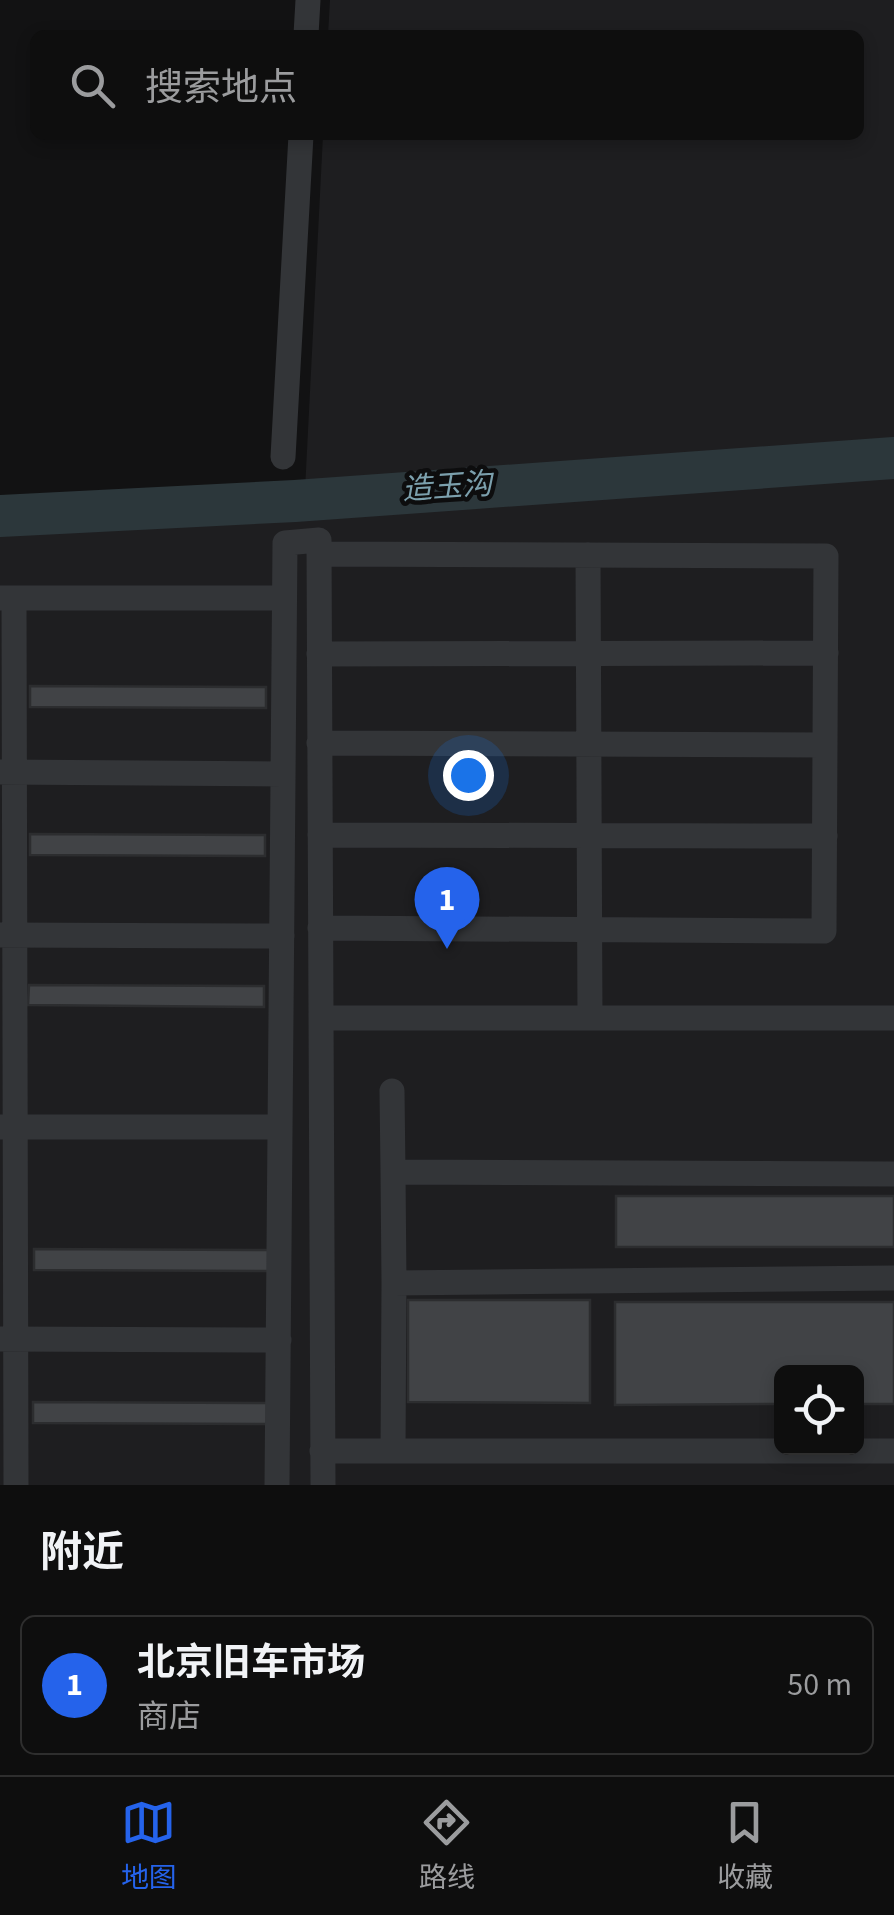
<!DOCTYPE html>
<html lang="zh">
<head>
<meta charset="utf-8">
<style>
	body { margin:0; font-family:"Source Sans 3","Noto Sans SC",sans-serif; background:#1c1c1c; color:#f1f3f6 }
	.controls { position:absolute; right:30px; bottom:30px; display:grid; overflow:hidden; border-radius:15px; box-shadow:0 5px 15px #0003 }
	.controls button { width:90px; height:90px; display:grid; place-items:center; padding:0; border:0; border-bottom:2px solid #2e2e2e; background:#0e0e0e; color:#f1f3f6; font:50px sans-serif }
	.you { position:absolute; left:468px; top:775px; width:35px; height:35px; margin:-25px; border:8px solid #fff; border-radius:50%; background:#1a73e8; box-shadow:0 0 0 15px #1a73e833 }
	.badge { display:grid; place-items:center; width:65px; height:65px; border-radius:50%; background:#2563eb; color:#fff; font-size:32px; font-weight:700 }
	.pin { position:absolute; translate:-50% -82px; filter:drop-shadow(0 2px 5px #0008) }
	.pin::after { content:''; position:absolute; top:52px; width:35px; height:30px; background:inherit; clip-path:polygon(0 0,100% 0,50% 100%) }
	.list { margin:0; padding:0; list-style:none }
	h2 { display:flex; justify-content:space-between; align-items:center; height:130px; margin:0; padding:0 40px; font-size:42px }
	h2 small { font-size:32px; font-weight:400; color:#9b9c9e }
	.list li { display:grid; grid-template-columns:65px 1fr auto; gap:30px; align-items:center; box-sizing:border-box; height:140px; margin:0 20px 20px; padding:0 20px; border:2px solid #2e2e2e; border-radius:15px }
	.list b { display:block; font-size:38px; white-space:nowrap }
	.list p { margin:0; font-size:32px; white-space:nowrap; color:#9b9c9e }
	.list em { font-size:32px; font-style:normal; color:#9b9c9e }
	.icon { flex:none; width:55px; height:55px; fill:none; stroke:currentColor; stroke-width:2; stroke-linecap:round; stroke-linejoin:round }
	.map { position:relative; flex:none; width:894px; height:1485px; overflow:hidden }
	.search { position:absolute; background:#0e0e0e; box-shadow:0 5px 15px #0003; left:30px; right:30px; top:30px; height:110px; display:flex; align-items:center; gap:25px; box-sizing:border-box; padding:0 35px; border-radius:15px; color:#9b9c9e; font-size:38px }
	.sheet { height:290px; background:#0e0e0e }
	nav { display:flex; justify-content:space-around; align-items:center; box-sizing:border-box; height:140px; border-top:2px solid #2e2e2e; background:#0e0e0e; font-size:28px; color:#9b9c9e }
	nav a { display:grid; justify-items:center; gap:5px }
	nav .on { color:#2563eb }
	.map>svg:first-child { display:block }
	.built { fill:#1e1e20; fill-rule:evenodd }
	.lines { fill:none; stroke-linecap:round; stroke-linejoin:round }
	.river { stroke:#2c373b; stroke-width:42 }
	.building { fill:#414346; stroke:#2c2d2f; stroke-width:2.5 }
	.street { stroke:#333538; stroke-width:25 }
	.labels { text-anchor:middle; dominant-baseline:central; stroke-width:9; stroke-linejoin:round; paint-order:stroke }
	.water-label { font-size:30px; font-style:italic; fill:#7ca0ad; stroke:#0d0d0e }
</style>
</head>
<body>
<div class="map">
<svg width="894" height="1485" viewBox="0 0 894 1485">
	<rect width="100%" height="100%" fill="#121213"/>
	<path class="built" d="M 330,0 L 894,0 L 894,449 L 305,490 L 323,135 L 859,135 L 859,35 L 328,35 Z
		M 894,465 L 894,1485 L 0,1485 L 0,525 ZM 782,1372 L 856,1372 L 856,1448 L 782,1448 Z"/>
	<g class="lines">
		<path class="river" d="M 0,516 L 295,501 L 894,458"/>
	</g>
	<path class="building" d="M 30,686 L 266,687 L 266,708 L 30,707 Z
		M 30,834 L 265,835 L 265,856 L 30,855 Z
		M 29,985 L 264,986 L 264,1007 L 28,1005 Z
		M 616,1196 L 894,1196 L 894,1247 L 616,1247 Z
		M 34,1249 L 269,1250 L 269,1271 L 34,1270 Z
		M 408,1300 L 590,1300 L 590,1403 L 408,1402 Z
		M 615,1302 L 894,1302 L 894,1404 L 856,1404 L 856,1372 L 782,1372 L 782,1404 L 615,1405 Z
		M 33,1402 L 269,1403 L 269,1424 L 33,1423 Z"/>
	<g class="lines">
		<path class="street" d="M 306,35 L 308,0
			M 283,457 L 301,135
			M 319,554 L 826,556 L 824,931 L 320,928
			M 588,555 L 590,1018
			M 0,598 L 284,598
			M 14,598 L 16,1485
			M 319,654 L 826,653
			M 319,743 L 825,745
			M 0,772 L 283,774
			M 320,835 L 825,836
			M 0,935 L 282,936
			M 321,1018 L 894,1018
			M 392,1091 L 393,1172
			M 0,1127 L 280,1127
			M 894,1174 L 393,1172 L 394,1283 L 894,1278
			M 0,1339 L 279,1340
			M 322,1451 L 894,1451
			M 393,1451 L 394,1283
			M 277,1485 L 285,543 L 319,540 L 323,1485"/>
	</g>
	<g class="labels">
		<g class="water-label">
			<text transform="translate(447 487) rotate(-4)">造玉沟</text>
		</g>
	</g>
</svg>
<div class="controls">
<button><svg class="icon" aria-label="locate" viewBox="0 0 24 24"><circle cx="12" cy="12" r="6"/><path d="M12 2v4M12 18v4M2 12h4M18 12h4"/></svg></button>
</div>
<div class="you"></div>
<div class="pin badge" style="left:447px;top:949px">1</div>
<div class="search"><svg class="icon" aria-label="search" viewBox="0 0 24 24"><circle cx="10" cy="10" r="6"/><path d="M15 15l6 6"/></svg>搜索地点</div>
</div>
<section class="sheet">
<h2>附近<small></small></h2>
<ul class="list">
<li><span class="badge">1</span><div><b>北京旧车市场</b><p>商店</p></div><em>50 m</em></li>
</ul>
</section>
<nav>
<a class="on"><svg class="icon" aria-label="map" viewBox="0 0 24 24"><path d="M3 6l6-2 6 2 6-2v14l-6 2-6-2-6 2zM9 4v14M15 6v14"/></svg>地图</a>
<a><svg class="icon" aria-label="directions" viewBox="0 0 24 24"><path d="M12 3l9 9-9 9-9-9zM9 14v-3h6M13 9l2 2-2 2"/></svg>路线</a>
<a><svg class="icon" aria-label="saved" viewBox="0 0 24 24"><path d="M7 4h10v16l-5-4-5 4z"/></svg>收藏</a>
</nav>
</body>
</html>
